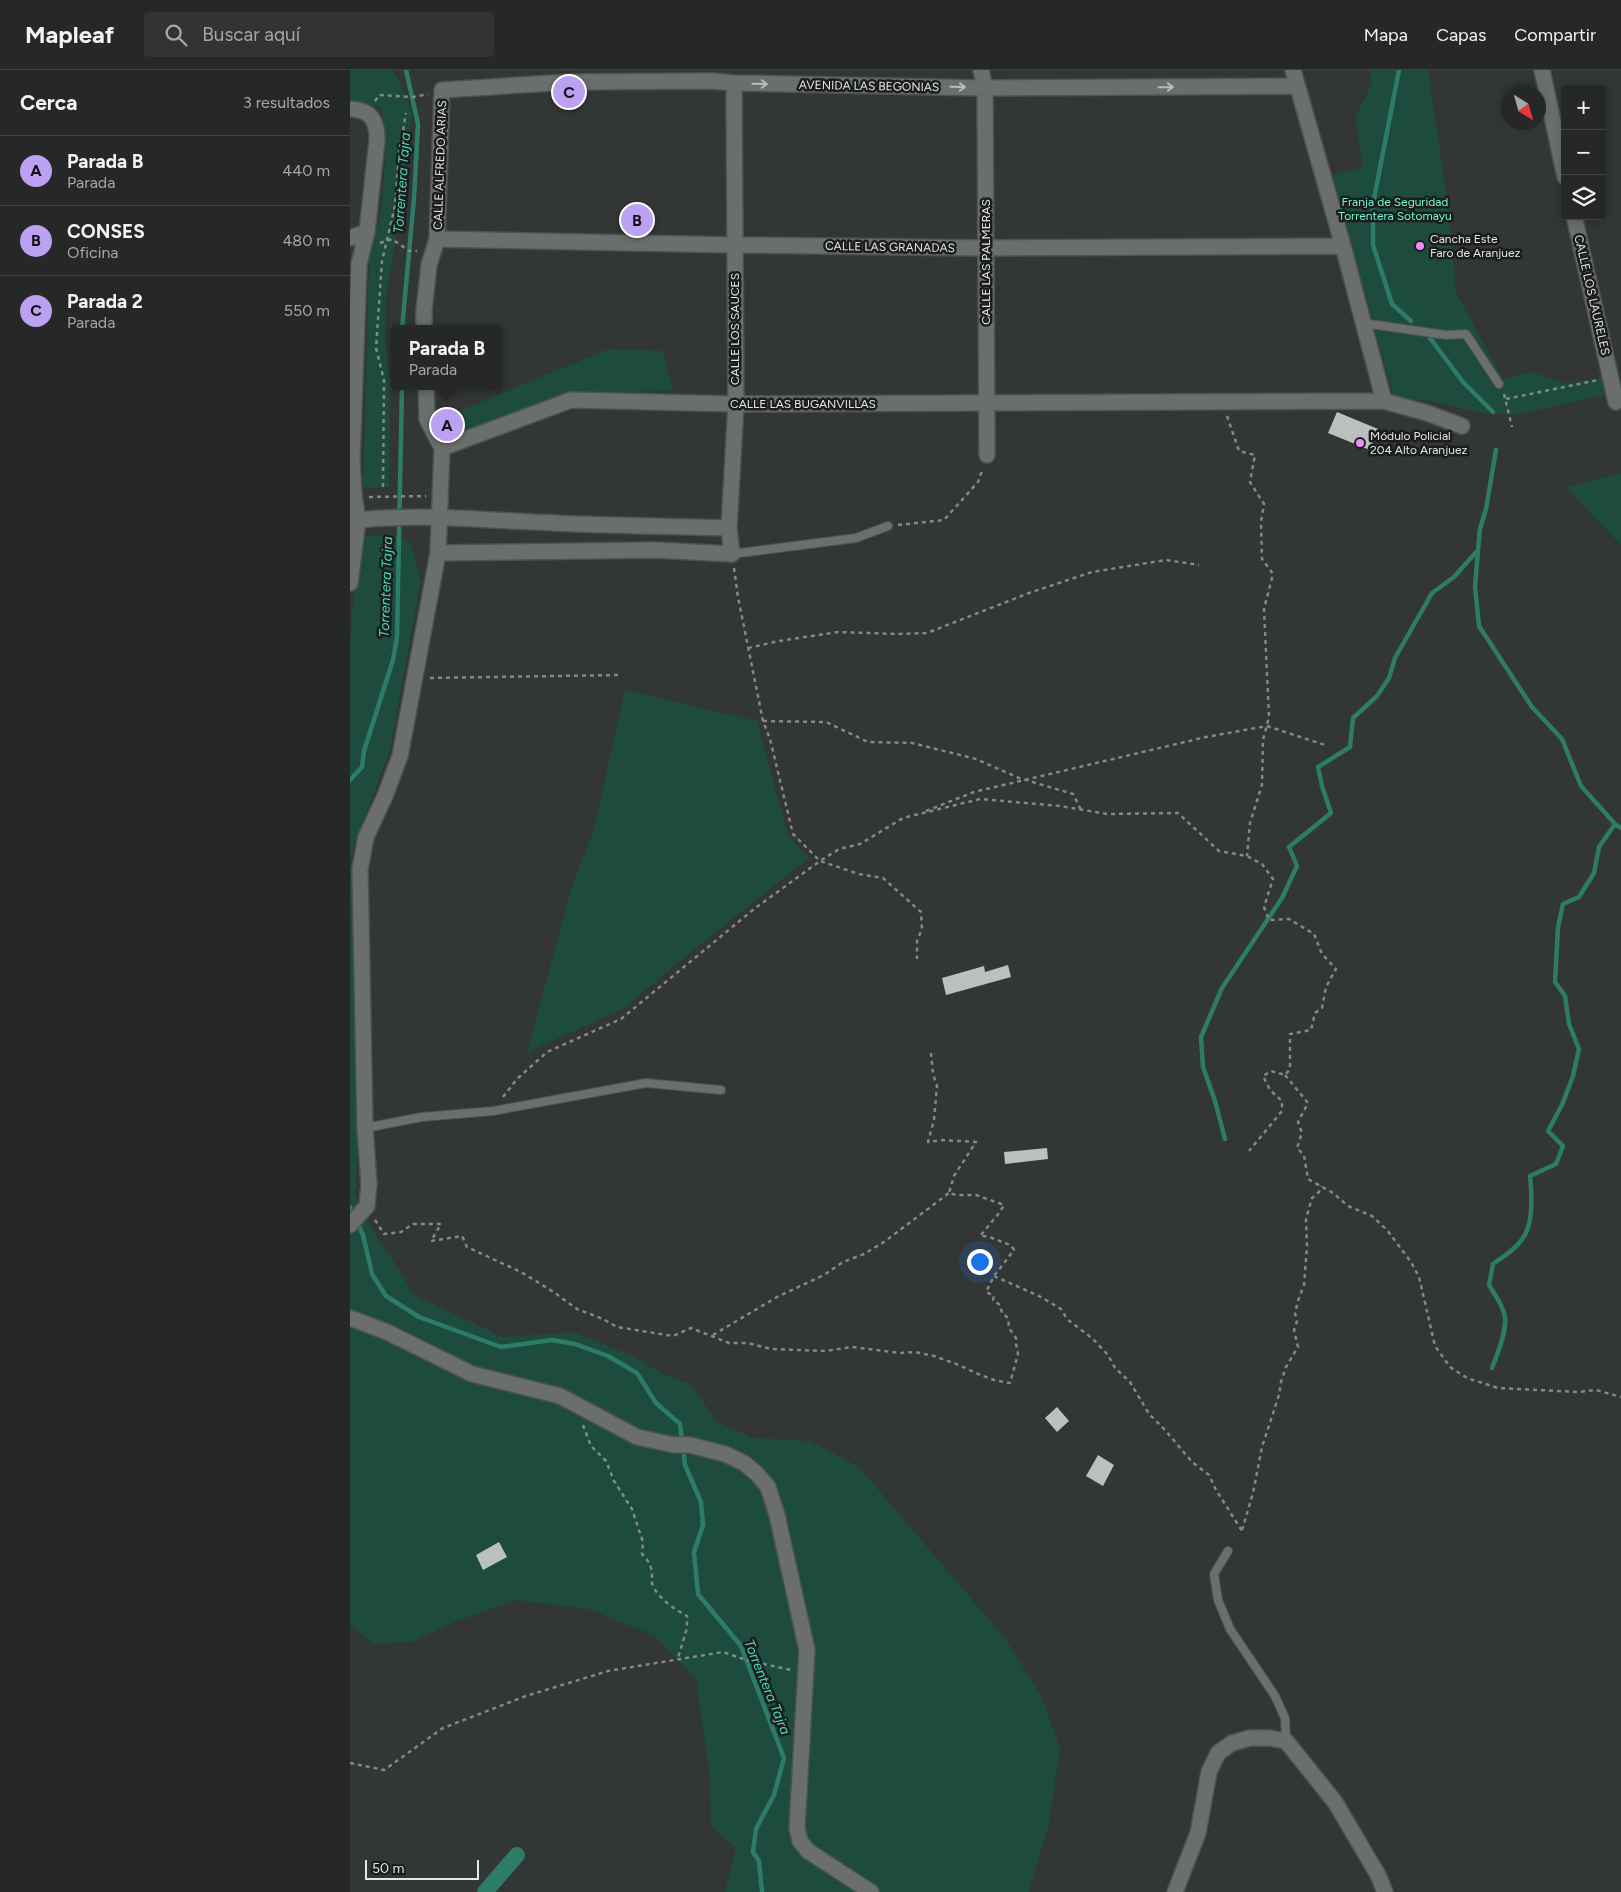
<!DOCTYPE html>
<html lang="es">
<head>
<meta charset="utf-8">
<style>
	body { margin:0; font-family:Figtree,sans-serif; background:#323433; color:#f1f3f6 }
	.controls { position:absolute; right:15px; top:15px; display:grid; overflow:hidden; border-radius:5px; box-shadow:0 2px 8px #0003 }
	.controls button { width:45px; height:45px; display:grid; place-items:center; padding:0; border:0; border-bottom:1px solid #424444; background:#262827; color:#f1f3f6; font:25px sans-serif }
	.compass { position:absolute; left:1151px; top:15px; width:45px; height:45px; border-radius:50%; background:#262827; box-shadow:0 2px 8px #0003; rotate:143deg }
	.scale { position:absolute; left:15px; bottom:12px; width:114px; box-sizing:border-box; padding-left:5px; border:2px solid #e3e6e5; border-top:0; font-size:14px; line-height:18px; white-space:nowrap; color:#e3e6e5; -webkit-text-stroke:4px #1b1d1c; paint-order:stroke }
	.you { position:absolute; left:629px; top:1191px; width:18px; height:18px; margin:-12px; border:4px solid #fff; border-radius:50%; background:#1a73e8; box-shadow:0 0 0 8px #1a73e833 }
	.badge { display:grid; place-items:center; width:32px; height:32px; border-radius:50%; background:#bca0f2; color:#111; font-size:16px; font-weight:700 }
	.pin { position:absolute; translate:-50% -50%; border:2px solid #fff; box-shadow:0 1px 5px #0006 }
	.popup { position:absolute; left:41px; top:255px; width:112px; height:65px; box-sizing:border-box; display:grid; place-content:center; border-radius:5px; background:#262827; filter:drop-shadow(0 1px 4px #0005); font-size:16px; white-space:nowrap; color:#a4a6a7 }
	.popup b { font-size:19px; color:#f1f3f6 }
	.popup::after { content:''; position:absolute; left:50%; top:100%; margin-left:-10px; border:10px solid transparent; border-top-color:#262827 }
	.list { margin:0; padding:0; list-style:none }
	h2 { display:flex; justify-content:space-between; align-items:center; height:65px; margin:0; padding:0 20px; font-size:21px }
	h2 small { font-size:16px; font-weight:400; color:#a4a6a7 }
	.list li { display:grid; grid-template-columns:32px 1fr auto; gap:15px; align-items:center; box-sizing:border-box; height:70px; padding:0 20px; border-top:1px solid #424444 }
	.list b { display:block; font-size:19px; white-space:nowrap }
	.list p { margin:0; font-size:16px; white-space:nowrap; color:#a4a6a7 }
	.list em { font-size:16px; font-style:normal; color:#a4a6a7 }
	.icon { flex:none; width:28px; height:28px; fill:none; stroke:currentColor; stroke-width:2; stroke-linecap:round; stroke-linejoin:round }
	.map { position:relative; flex:none; width:1271px; height:1822px; overflow:hidden }
	header { display:flex; align-items:center; gap:30px; box-sizing:border-box; height:70px; padding:0 25px; background:#262827; border-bottom:1px solid #424444 }
	header strong { font-size:24px }
	nav { display:flex; gap:28px; margin-inline-start:auto; font-size:18px }
	.search { width:350px; height:45px; background:#323433; display:flex; align-items:center; gap:12px; box-sizing:border-box; padding:0 18px; border-radius:5px; color:#a4a6a7; font-size:19px }
	main { display:flex }
	aside { flex:1; background:#262827 }
	.map>svg:first-child { display:block }
	.green { fill:#1d4c3f }
	.lines { fill:none; stroke-linecap:round; stroke-linejoin:round }
	.stream { stroke:#2d7c68; stroke-width:4.5 }
	.canal { stroke:#2d7c68; stroke-width:16 }
	.building { fill:#bcc1bf }
	.service-casing { stroke:#4e5150; stroke-width:10 }
	.minor-casing { stroke:#4e5150; stroke-width:18 }
	.path { stroke:#848886; stroke-width:2.5; stroke-dasharray:4 4; stroke-linecap:butt }
	.service { stroke:#6a6f6d; stroke-width:8 }
	.minor { stroke:#6a6f6d; stroke-width:15 }
	.oneway { stroke:#b9bcbb }
	.poi-dot { fill:#ed8cf9; stroke:#1b1d1c; stroke-width:2 }
	.labels { text-anchor:middle; dominant-baseline:central; stroke-width:5; stroke-linejoin:round; paint-order:stroke }
	.street-label { font-size:12px; fill:#e3e6e5; stroke:#1b1d1c }
	.park-label { font-size:12px; fill:#6efad5; stroke:#1b1d1c }
	.poi-label { font-size:12px; fill:#e3e6e5; stroke:#1b1d1c; text-anchor:start }
	.water-label { font-size:14px; font-style:italic; fill:#4adcb8; stroke:#1b1d1c }
</style>
</head>
<body>
<header>
<strong>Mapleaf</strong>
<div class="search"><svg class="icon" aria-label="search" viewBox="0 0 24 24"><circle cx="10" cy="10" r="6"/><path d="M15 15l6 6"/></svg>Buscar aquí</div>
<nav><a>Mapa</a><a>Capas</a><a>Compartir</a></nav>
</header>
<main>
<aside>
<h2>Cerca<small>3 resultados</small></h2>
<ul class="list">
<li><span class="badge">A</span><div><b>Parada B</b><p>Parada</p></div><em>440 m</em></li>
<li><span class="badge">B</span><div><b>CONSES</b><p>Oficina</p></div><em>480 m</em></li>
<li><span class="badge">C</span><div><b>Parada 2</b><p>Parada</p></div><em>550 m</em></li>
</ul>
</aside>
<div class="map">
<svg width="1271" height="1822" viewBox="0 0 1271 1822">
	<rect width="100%" height="100%" fill="#323634"/>
	<path class="green" d="M 0,0 L 42,0 L 46,5 L 62,42 L 52,138 L 43,185 L 35,234 L 36,275 L 40,313 L 39,417 L 13,418 L 19,192 L 31,141 L 36,78 L 31,37 L 0,34 Z
		M 1020,0 L 1078,0 L 1099,143 L 1106,222 L 1153,310 L 1181,302 L 1217,314 L 1252,307 L 1257,324 L 1165,345 L 1128,342 L 1080,331 L 1044,328 L 982,105 L 1013,97 L 1005,47 L 1022,14 Z
		M 259,279 L 313,281 L 323,321 L 223,322 L 108,363 L 95,365 L 86,351 L 83,336 L 94,342 L 109,341 Z
		M 1271,403 L 1271,475 L 1216,417 Z
		M 41,464 L 61,473 L 71,511 L 40,680 L 1,785 L 8,1081 L 5,1125 L 28,1170 L 43,1190 L 64,1225 L 153,1267 L 224,1262 L 282,1286 L 315,1305 L 341,1315 L 367,1352 L 403,1368 L 460,1371 L 509,1397 L 654,1567 L 690,1623 L 710,1678 L 699,1753 L 679,1822 L 375,1822 L 386,1778 L 361,1757 L 360,1708 L 346,1609 L 305,1566 L 239,1539 L 166,1530 L 107,1551 L 62,1572 L 23,1574 L 0,1554 L 0,573 L 4,523 L 15,466 Z
		M 275,620 L 407,651 L 438,765 L 459,788 L 336,886 L 273,939 L 177,982 L 223,813 L 244,759 Z"/>
	<g class="lines">
		<path class="stream" d="M 1049,0 L 1023,134 L 1023,175 L 1042,234 L 1061,251
			M 52,259 L 64,128 L 68,54 L 56,0
			M 1080,268 L 1113,312 L 1143,342
			M 1146,380 L 1136,439 L 1130,459 L 1128,480 L 1125,517 L 1129,556 L 1182,637 L 1212,669 L 1231,716 L 1265,754 L 1271,758
			M 0,710 L 12,697 L 14,681 L 43,590 L 47,567 L 52,316
			M 875,1069 L 865,1031 L 853,997 L 851,967 L 872,918 L 932,828 L 947,796 L 939,777 L 981,743 L 972,716 L 968,697 L 1000,677 L 1003,648 L 1027,626 L 1039,608 L 1045,588 L 1082,523 L 1104,507 L 1128,480
			M 0,1137 L 13,1165 L 22,1204 L 36,1226 L 69,1247 L 151,1277 L 202,1270 L 225,1274 L 258,1286 L 287,1303 L 306,1333 L 330,1354 L 335,1395 L 351,1432 L 353,1455 L 344,1482 L 348,1524 L 391,1576 L 434,1688 L 424,1725 L 406,1759 L 403,1782 L 409,1791 L 412,1822
			M 1142,1298 C 1147,1285 1157,1261 1155,1247 C 1153,1235 1145,1225 1139,1215 L 1143,1194 C 1153,1187 1166,1179 1173,1168 C 1184,1152 1182,1124 1180,1106 L 1206,1094 L 1213,1076 L 1198,1061 L 1212,1035 L 1223,1006 L 1229,979 L 1219,954 L 1215,926 L 1205,912 L 1208,857 L 1213,834 L 1229,827 L 1244,803 L 1249,777 L 1265,754"/>
		<path class="canal" d="M 135,1822 L 167,1785"/>
	</g>
	<path class="building" d="M 987,342 L 1028,359 L 1020,380 L 978,363 Z
		M 658,895 L 661,907 L 596,925 L 592,908 L 634,896 L 635,902 Z
		M 697,1078 L 698,1089 L 655,1094 L 654,1082 Z
		M 707,1337 L 719,1351 L 707,1362 L 695,1348 Z
		M 748,1385 L 764,1395 L 753,1416 L 736,1406 Z
		M 149,1472 L 157,1487 L 133,1500 L 126,1485 Z"/>
	<g class="lines">
		<defs>
			<path id="service" d="M 1013,253 L 1096,265 L 1116,264 L 1149,314
				M 382,484 L 506,468 L 538,456
				M 15,1058 L 72,1047 L 143,1041 L 296,1013 L 371,1020
				M 878,1481 L 864,1504 L 868,1530 L 880,1559 L 925,1626 L 935,1648 L 936,1671"/>
			<path id="minor" d="M 631,0 L 635,18 L 637,385
				M 943,0 L 993,176 L 1034,331
				M 1192,0 L 1215,107
				M 0,39 C 21,40 27,50 27,70 L 17,162 L 9,194 L 2,391 L 4,426 L 8,450 L 0,513
				M 1224,146 L 1266,332
				M 0,168 L 17,162
				M 87,169 L 385,175 L 636,178 L 993,176
				M 74,259 L 74,240 L 79,195 L 87,169 L 92,20 L 219,12 L 362,11 L 384,13 L 635,18 L 947,16
				M 92,378 L 221,330 L 386,334 L 1034,331 L 1077,343 L 1112,356
				M 8,450 C 74,443 139,451 205,453 C 263,456 321,456 379,458
				M 88,483 L 305,480 L 382,484 L 379,458 L 386,334 L 384,13
				M 0,1155 L 17,1136 L 19,1114 L 15,1058 L 10,799 L 16,767 L 35,726 L 50,686 L 88,483 L 92,378 L 77,349 L 76,316
				M 0,1248 L 37,1262 L 122,1304 L 210,1326 L 287,1367 L 324,1375 L 340,1375 L 375,1384 L 394,1393 L 407,1404 L 418,1417 L 427,1445 L 457,1580 L 447,1758 L 450,1771 L 458,1781 L 521,1822
				M 825,1822 L 848,1763 L 859,1702 L 868,1683 L 882,1673 L 900,1668 L 920,1668 L 936,1671 L 985,1732 L 1028,1805 L 1035,1822"/>
		</defs>
		<use href="#service" class="service-casing"/>
		<use href="#minor" class="minor-casing"/>
		<path class="path" d="M 25,31 L 29,25 L 63,27 L 78,24
			M 30,173 L 42,169 L 59,181 L 67,181
			M 1154,324 L 1162,357
			M 1156,329 L 1248,310
			M 877,346 L 889,381 L 905,385 L 900,412 L 914,434 L 911,452 L 912,489 L 923,504 L 914,539 L 919,647 L 913,670 L 912,715 L 900,753 L 897,786
			M 33,417 L 34,310 L 26,278 L 32,191 L 45,136 L 49,84 L 56,43
			M 19,427 L 76,426
			M 548,455 L 594,450 L 628,412 L 633,398
			M 384,498 L 388,527 L 413,651 L 420,669 L 443,764 L 470,791 L 509,804 L 533,808 L 571,842 L 572,859 L 567,871 L 567,889
			M 398,578 L 429,571 L 488,562 L 547,564 L 577,563 L 679,523 L 742,502 L 816,490 L 849,495
			M 80,608 L 268,605
			M 413,651 L 476,652 L 518,672 L 562,673 L 626,689 L 669,708 L 723,724 L 731,740
			M 576,741 L 624,722 L 856,667 L 917,656 L 975,675
			M 935,1005 L 958,1033 L 948,1052 L 952,1063 L 947,1078 L 954,1085 L 958,1109 L 983,1123 L 998,1136 L 1022,1146 L 1037,1160 L 1061,1192 L 1069,1207 L 1085,1276 L 1100,1297 L 1117,1308 L 1148,1318 L 1228,1322 L 1246,1320 L 1271,1327
			M 153,1027 L 167,1009 L 197,982 L 271,949 L 404,839 L 470,791 L 489,779 L 510,774 L 553,748 L 630,729 L 710,736 L 757,744 L 828,743 L 869,781 L 897,786 L 912,794 L 923,809 L 914,837 L 919,850 L 939,849 L 964,864 L 972,884 L 986,899 L 976,917 L 972,938 L 965,943 L 961,960 L 940,964 L 940,999 L 935,1005 L 921,1001 L 913,1006 L 920,1020 L 932,1031 L 932,1041 L 899,1081
			M 25,1150 L 34,1164 L 51,1162 L 63,1154 L 91,1154 L 81,1171 L 112,1166 L 117,1177 L 171,1202 L 202,1221 L 227,1239 L 253,1249 L 267,1257 L 323,1266 L 341,1258 L 379,1273 L 398,1273 L 421,1279 L 475,1281 L 502,1277 L 551,1283 L 565,1282 L 584,1286 L 609,1295 L 628,1304 L 644,1310 L 660,1313 L 668,1284 L 666,1274 L 666,1268 L 659,1258 L 658,1248 L 652,1243 L 650,1235 L 643,1230 L 644,1226 L 636,1222 L 644,1206 L 664,1180 L 661,1175 C 650,1172 642,1166 630,1166 L 650,1142 L 654,1135 L 626,1125 L 606,1125 L 599,1123 L 604,1106 L 626,1072 L 592,1070 L 578,1072 L 584,1050 L 587,1016 L 583,1004 L 581,983
			M 644,1206 L 689,1226 L 711,1239 L 717,1249 L 743,1269 L 758,1285 L 765,1298 L 780,1312 L 799,1344 L 815,1360 L 842,1392 L 859,1405 L 866,1420 L 892,1461
			M 363,1265 L 427,1227 L 474,1205 L 493,1192 L 514,1184 L 534,1172 L 599,1123
			M 233,1355 L 241,1376 L 256,1391 L 264,1411 L 282,1439 L 293,1472 L 292,1484 C 298,1490 302,1496 302,1505 C 302,1508 301,1510 302,1513 C 307,1528 324,1539 337,1546 L 337,1558 L 328,1588
			M 892,1460 L 903,1423 L 912,1377 L 929,1325 L 931,1312 L 936,1297 L 948,1277 L 944,1260 L 947,1251 L 945,1243 L 948,1231 L 954,1215 L 957,1176 L 956,1149 L 962,1128 L 969,1122 L 971,1116
			M 0,1693 L 34,1700 L 93,1658 L 176,1626 L 258,1601 L 373,1582 L 396,1590 L 441,1600"/>
		<use href="#service" class="service"/>
		<use href="#minor" class="minor"/>
	</g>
	<defs><path id="oneway-shaft" d="M-6 0H5M1.5-3L5.5 0L1.5 3" fill="none" stroke-width="1.6" stroke-linecap="round" stroke-linejoin="round" transform="scale(1.25)"/></defs>
	<g class="oneway">
		<use href="#oneway-shaft" transform="translate(410 14) rotate(1)"/>
		<use href="#oneway-shaft" transform="translate(608 17) rotate(1)"/>
		<use href="#oneway-shaft" transform="translate(816 17) rotate(-1)"/>
	</g>
	<g class="poi-dot">
		<circle cx="1070" cy="176" r="5"/>
		<circle cx="1010" cy="373" r="5"/>
	</g>
	<g class="labels">
		<g class="street-label">
			<text transform="translate(519 16) rotate(1)">AVENIDA LAS BEGONIAS</text>
			<text transform="translate(90 95) rotate(-88)">CALLE ALFREDO ARIAS</text>
			<text transform="translate(540 177) rotate(1)">CALLE LAS GRANADAS</text>
			<text transform="translate(636 192) rotate(-90)">CALLE LAS PALMERAS</text>
			<text transform="translate(1242 225) rotate(77)">CALLE LOS LAURELES</text>
			<text transform="translate(385 259) rotate(-90)">CALLE LOS SAUCES</text>
			<text x="453" y="334">CALLE LAS BUGANVILLAS</text>
		</g>
		<g class="park-label">
			<text x="1045" y="132">Franja de Seguridad<tspan x="1045" dy="14">Torrentera Sotomayu</tspan></text>
		</g>
		<g class="poi-label">
			<text x="1080" y="169">Cancha Este<tspan x="1080" dy="14">Faro de Aranjuez</tspan></text>
			<text x="1020" y="366">Módulo Policial<tspan x="1020" dy="14">204 Alto Aranjuez</tspan></text>
		</g>
		<g class="water-label">
			<text transform="translate(52 113) rotate(-86)">Torrentera Tajra</text>
			<text transform="translate(36 517) rotate(-88)">Torrentera Tajra</text>
			<text transform="translate(417 1617) rotate(68)">Torrentera Tajra</text>
		</g>
	</g>
</svg>
<div class="controls">
<button>+</button>
<button>−</button>
<button><svg class="icon" aria-label="layers" viewBox="0 0 24 24"><path d="M12 4l9 5-9 5-9-5zM3 14l9 5 9-5"/></svg></button>
</div>
<svg class="compass" viewBox="-18 -18 36 36"><path d="M0-13l5 13h-10z" fill="#e53935"/><path d="M0 13l5-13h-10z" fill="#a4a6a7"/></svg>
<div class="scale">50 m</div>
<div class="you"></div>
<div class="pin badge" style="left:97px;top:355px">A</div>
<div class="popup"><b>Parada B</b>Parada</div>
<div class="pin badge" style="left:287px;top:150px">B</div>
<div class="pin badge" style="left:219px;top:22px">C</div>
</div>
</main>
</body>
</html>
